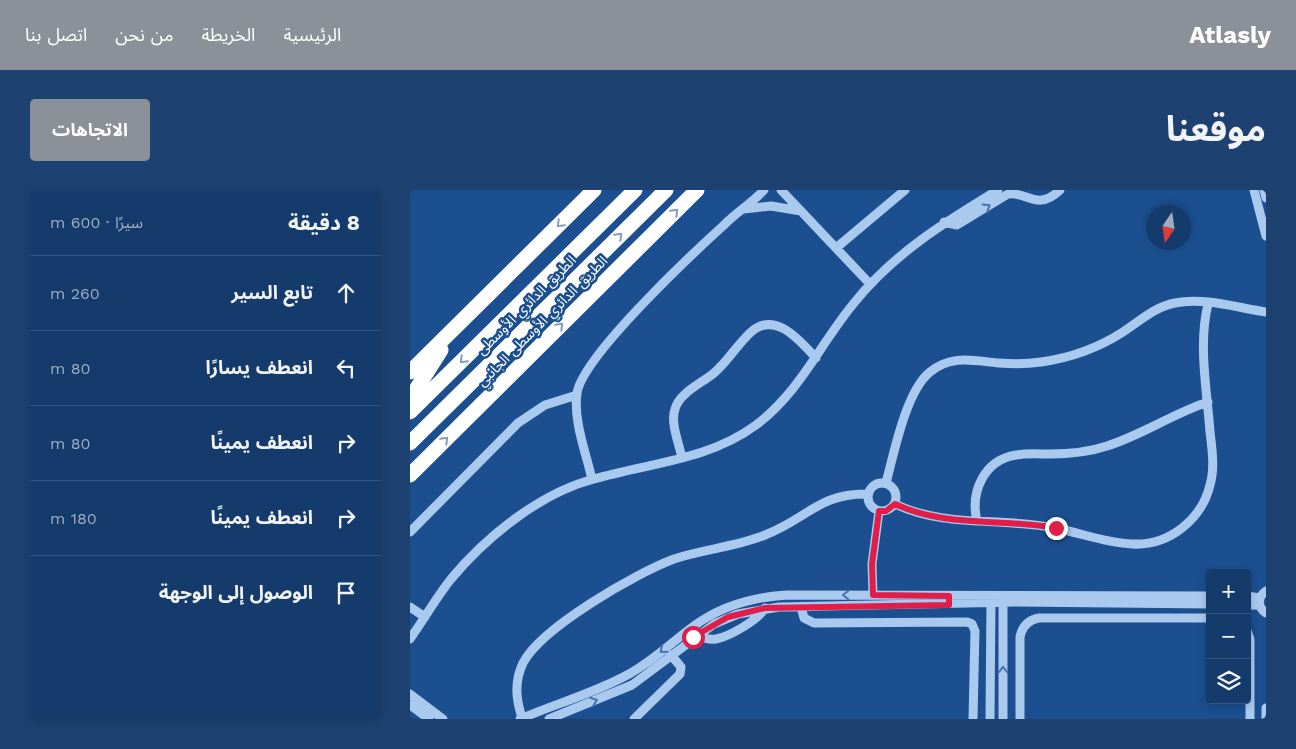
<!DOCTYPE html>
<html lang="ar">
<head>
<meta charset="utf-8">
<style>
	body { margin:0; font-family:"Work Sans","Noto Sans Arabic",sans-serif; background:#1d4271; color:#f1f3f6; direction:rtl }
	.controls { position:absolute; right:15px; bottom:15px; display:grid; overflow:hidden; border-radius:5px; box-shadow:0 2px 8px #0003 }
	.controls button { width:45px; height:45px; display:grid; place-items:center; padding:0; border:0; border-bottom:1px solid #33557e; background:#143b6b; color:#f1f3f6; font:25px sans-serif }
	.compass { position:absolute; left:736px; top:15px; width:45px; height:45px; border-radius:50%; background:#143b6b; box-shadow:0 2px 8px #0003; rotate:193deg }
	.stop { position:absolute; width:15px; height:15px; margin:-11px; border:4px solid #e11d48; border-radius:50%; background:#fff }
	.stop.end { background:#e11d48; border-color:#fff; box-shadow:0 1px 5px #0008 }
	.list { margin:0; padding:0; list-style:none }
	h2 { display:flex; justify-content:space-between; align-items:center; height:65px; margin:0; padding:0 20px; font-size:21px }
	h2 small { font-size:16px; font-weight:400; color:#9dadc1 }
	.list li { display:grid; grid-template-columns:32px 1fr auto; gap:15px; align-items:center; box-sizing:border-box; height:75px; padding:0 20px; border-top:1px solid #33557e }
	.list b { display:block; font-size:19px; white-space:nowrap }
	.list em { font-size:16px; font-style:normal; color:#9dadc1 }
	.icon { flex:none; width:28px; height:28px; fill:none; stroke:currentColor; stroke-width:2; stroke-linecap:round; stroke-linejoin:round }
	.map { position:relative; flex:none; width:856px; height:529px; overflow:hidden; direction:ltr; border-radius:5px }
	header { display:flex; align-items:center; gap:30px; box-sizing:border-box; height:70px; padding:0 25px; background:#8c9099; color:#fff }
	header strong { font-size:24px }
	nav { display:flex; gap:28px; margin-inline-start:auto; font-size:18px }
	.intro { display:flex; align-items:center; justify-content:space-between; box-sizing:border-box; height:120px; padding:0 30px }
	h1 { margin:0; font-size:35px }
	.button { padding:12px 22px; border-radius:5px; background:#8c9099; color:#fff; font-size:18px; font-weight:700 }
	main { display:flex; gap:30px; padding:0 30px }
	aside { flex:1; background:#143b6b; border-radius:5px; box-shadow:0 2px 8px #0003 }
	.map>svg:first-child { display:block }
	.lines { fill:none; stroke-linecap:round; stroke-linejoin:round }
	.minor { stroke:#a9c9ee; stroke-width:9 }
	.highway { stroke:#fff; stroke-width:15 }
	.oneway { stroke:#4674ac }
	.oneway2 { stroke:#829ec1 }
	.route { stroke:#e11d48; stroke-width:6 }
	.labels { text-anchor:middle; dominant-baseline:central; stroke-width:5; stroke-linejoin:round; paint-order:stroke }
	.street-label { font-size:14px; fill:#fff; stroke:#1b4f8f }
</style>
</head>
<body>
<header>
<strong>Atlasly</strong>
<nav><a>الرئيسية</a><a>الخريطة</a><a>من نحن</a><a>اتصل بنا</a></nav>
</header>
<div class="intro"><h1>موقعنا</h1><a class="button">الاتجاهات</a></div>
<main>
<div class="map">
<svg width="856" height="529" viewBox="0 0 856 529">
	<rect width="100%" height="100%" fill="#1b4f8f"/>
	<g class="lines">
		<path class="minor" d="M 371,0 L 460,94
			M 844,0 L 856,46
			M 854,0 L 856,8
			M 334,19 L 361,16 L 391,21
			M 534,32 L 547,35 L 598,4 C 617,1 627,22 650,0
			M 426,58 L 495,0
			M 272,268 C 269,253 260,233 265,219 C 269,203 292,193 304,183 C 318,171 327,155 340,143 C 365,119 391,152 406,168
			M 182,289 C 176,263 163,230 167,203 C 173,166 282,64 314,35 C 327,22 342,13 354,0
			M458 307a14 14 0 1 1 28 0a14 14 0 1 1-28 0Z
			M 476,293 C 484,263 496,201 520,182 C 542,164 564,171 589,173 C 603,174 617,174 631,172 C 660,168 688,158 713,142 C 730,131 744,117 765,113 C 794,107 828,118 856,122
			M 485,314 C 535,338 591,327 645,338 C 671,343 696,353 722,354 C 740,355 758,349 772,338 C 786,327 796,312 800,295 C 805,278 802,259 800,242 C 797,200 788,155 798,114
			M 567,331 C 560,302 574,270 606,265 C 617,263 629,264 640,264 C 659,264 679,262 697,256 C 732,245 762,224 798,212
			M 0,342 L 108,233 L 135,215 L 167,205
			M 856,401 C 847,407 847,417 856,423
			M 463,405 L 462,374 L 469,321
			M 837,406 L 850,408
			M 593,409 L 593,529
			M 837,415 L 849,415
			M 0,417 L 15,427
			M 391,417 L 394,428 L 404,433 L 557,432 L 562,434 L 565,441 L 563,529
			M 837,441 L 840,449 L 840,529
			M 287,445 C 293,448 299,450 306,449 C 318,447 349,430 355,418
			M 0,449 C 14,429 26,408 41,389 C 76,347 130,303 184,289 C 239,273 299,270 346,235 C 390,202 410,154 444,113 C 483,64 535,32 588,0
			M 0,504 L 33,529
			M 0,515 L 19,529
			M 112,528 C 106,509 104,492 113,473 C 131,438 226,383 264,369 C 294,359 326,357 355,345 C 397,329 409,303 458,304
			M 110,529 C 145,514 185,503 219,484 C 243,471 262,452 284,436 C 311,416 344,407 377,405 L 800,406
			M 139,529 L 222,495 L 304,434 L 328,424 L 369,417 L 604,412 L 800,414
			M 224,529 L 270,484 L 271,477 L 261,465
			M 580,529 L 581,409
			M 610,529 L 610,447 C 612,437 618,430 629,428 L 800,428
			M 856,529 L 856,518"/>
		<path class="highway" d="M 0,182 L 184,0
			M 0,209 L 31,160
			M 0,222 L 225,0
			M 0,253 L 256,0
			M 0,285 L 287,0"/>
	</g>
	<defs><path id="oneway-chevron" d="M-2-3.5L2.5 0L-2 3.5" fill="none" stroke-width="1.6" stroke-linecap="round" stroke-linejoin="round" transform="scale(1.25)"/></defs>
	<g class="oneway">
		<use href="#oneway-chevron" transform="translate(577 17) rotate(-32)"/>
		<use href="#oneway-chevron" transform="translate(436 405) rotate(-180)"/>
		<use href="#oneway-chevron" transform="translate(253 460) rotate(141)"/>
		<use href="#oneway-chevron" transform="translate(593 480) rotate(-90)"/>
		<use href="#oneway-chevron" transform="translate(184 511) rotate(-21)"/>
	</g>
	<g class="oneway2">
		<use href="#oneway-chevron" transform="translate(265 22) rotate(-45)"/>
		<use href="#oneway-chevron" transform="translate(150 34) rotate(135)"/>
		<use href="#oneway-chevron" transform="translate(209 46) rotate(-45)"/>
		<use href="#oneway-chevron" transform="translate(150 136) rotate(-45)"/>
		<use href="#oneway-chevron" transform="translate(53 170) rotate(135)"/>
		<use href="#oneway-chevron" transform="translate(35 250) rotate(-45)"/>
	</g>
	<g class="lines">
		<path class="route" d="M 283,447 L 318,427 L 355,418 L 539,415 L 539,406 L 463,405 L 462,374 L 469,321 L 476,321 L 485,314 C 536,338 592,328 646,338"/>
	</g>
	<g class="labels">
		<g class="street-label">
			<text transform="translate(116 115) rotate(-45)">الطريق الدائري الأوسطى</text>
			<text transform="translate(132 131) rotate(-45)">الطريق الدائري الأوسطى الجانبي</text>
		</g>
	</g>
</svg>
<div class="controls">
<button>+</button>
<button>−</button>
<button><svg class="icon" aria-label="layers" viewBox="0 0 24 24"><path d="M12 4l9 5-9 5-9-5zM3 14l9 5 9-5"/></svg></button>
</div>
<svg class="compass" viewBox="-18 -18 36 36"><path d="M0-13l5 13h-10z" fill="#e53935"/><path d="M0 13l5-13h-10z" fill="#9dadc1"/></svg>
<div class="stop" style="left:283px;top:447px"></div>
<div class="stop end" style="left:646px;top:338px"></div>
</div>
<aside>
<h2>8 دقيقة<small>سيرًا · 600 m</small></h2>
<ul class="list">
<li><svg class="icon" aria-label="ahead" viewBox="0 0 24 24"><path d="M12 20V5M6 11l6-6 6 6"/></svg><div><b>تابع السير</b></div><em>260 m</em></li>
<li><svg class="icon" aria-label="left" viewBox="0 0 24 24"><path d="M17 20v-9H6M10 6l-5 5 5 5"/></svg><div><b>انعطف يسارًا</b></div><em>80 m</em></li>
<li><svg class="icon" aria-label="right" viewBox="0 0 24 24"><path d="M7 20v-9h11M14 6l5 5-5 5"/></svg><div><b>انعطف يمينًا</b></div><em>80 m</em></li>
<li><svg class="icon" aria-label="right" viewBox="0 0 24 24"><path d="M7 20v-9h11M14 6l5 5-5 5"/></svg><div><b>انعطف يمينًا</b></div><em>180 m</em></li>
<li><svg class="icon" aria-label="arrive" viewBox="0 0 24 24"><path d="M6 21V4h12l-3 4 3 4H6"/></svg><div><b>الوصول إلى الوجهة</b></div></li>
</ul>
</aside>
</main>
</body>
</html>
